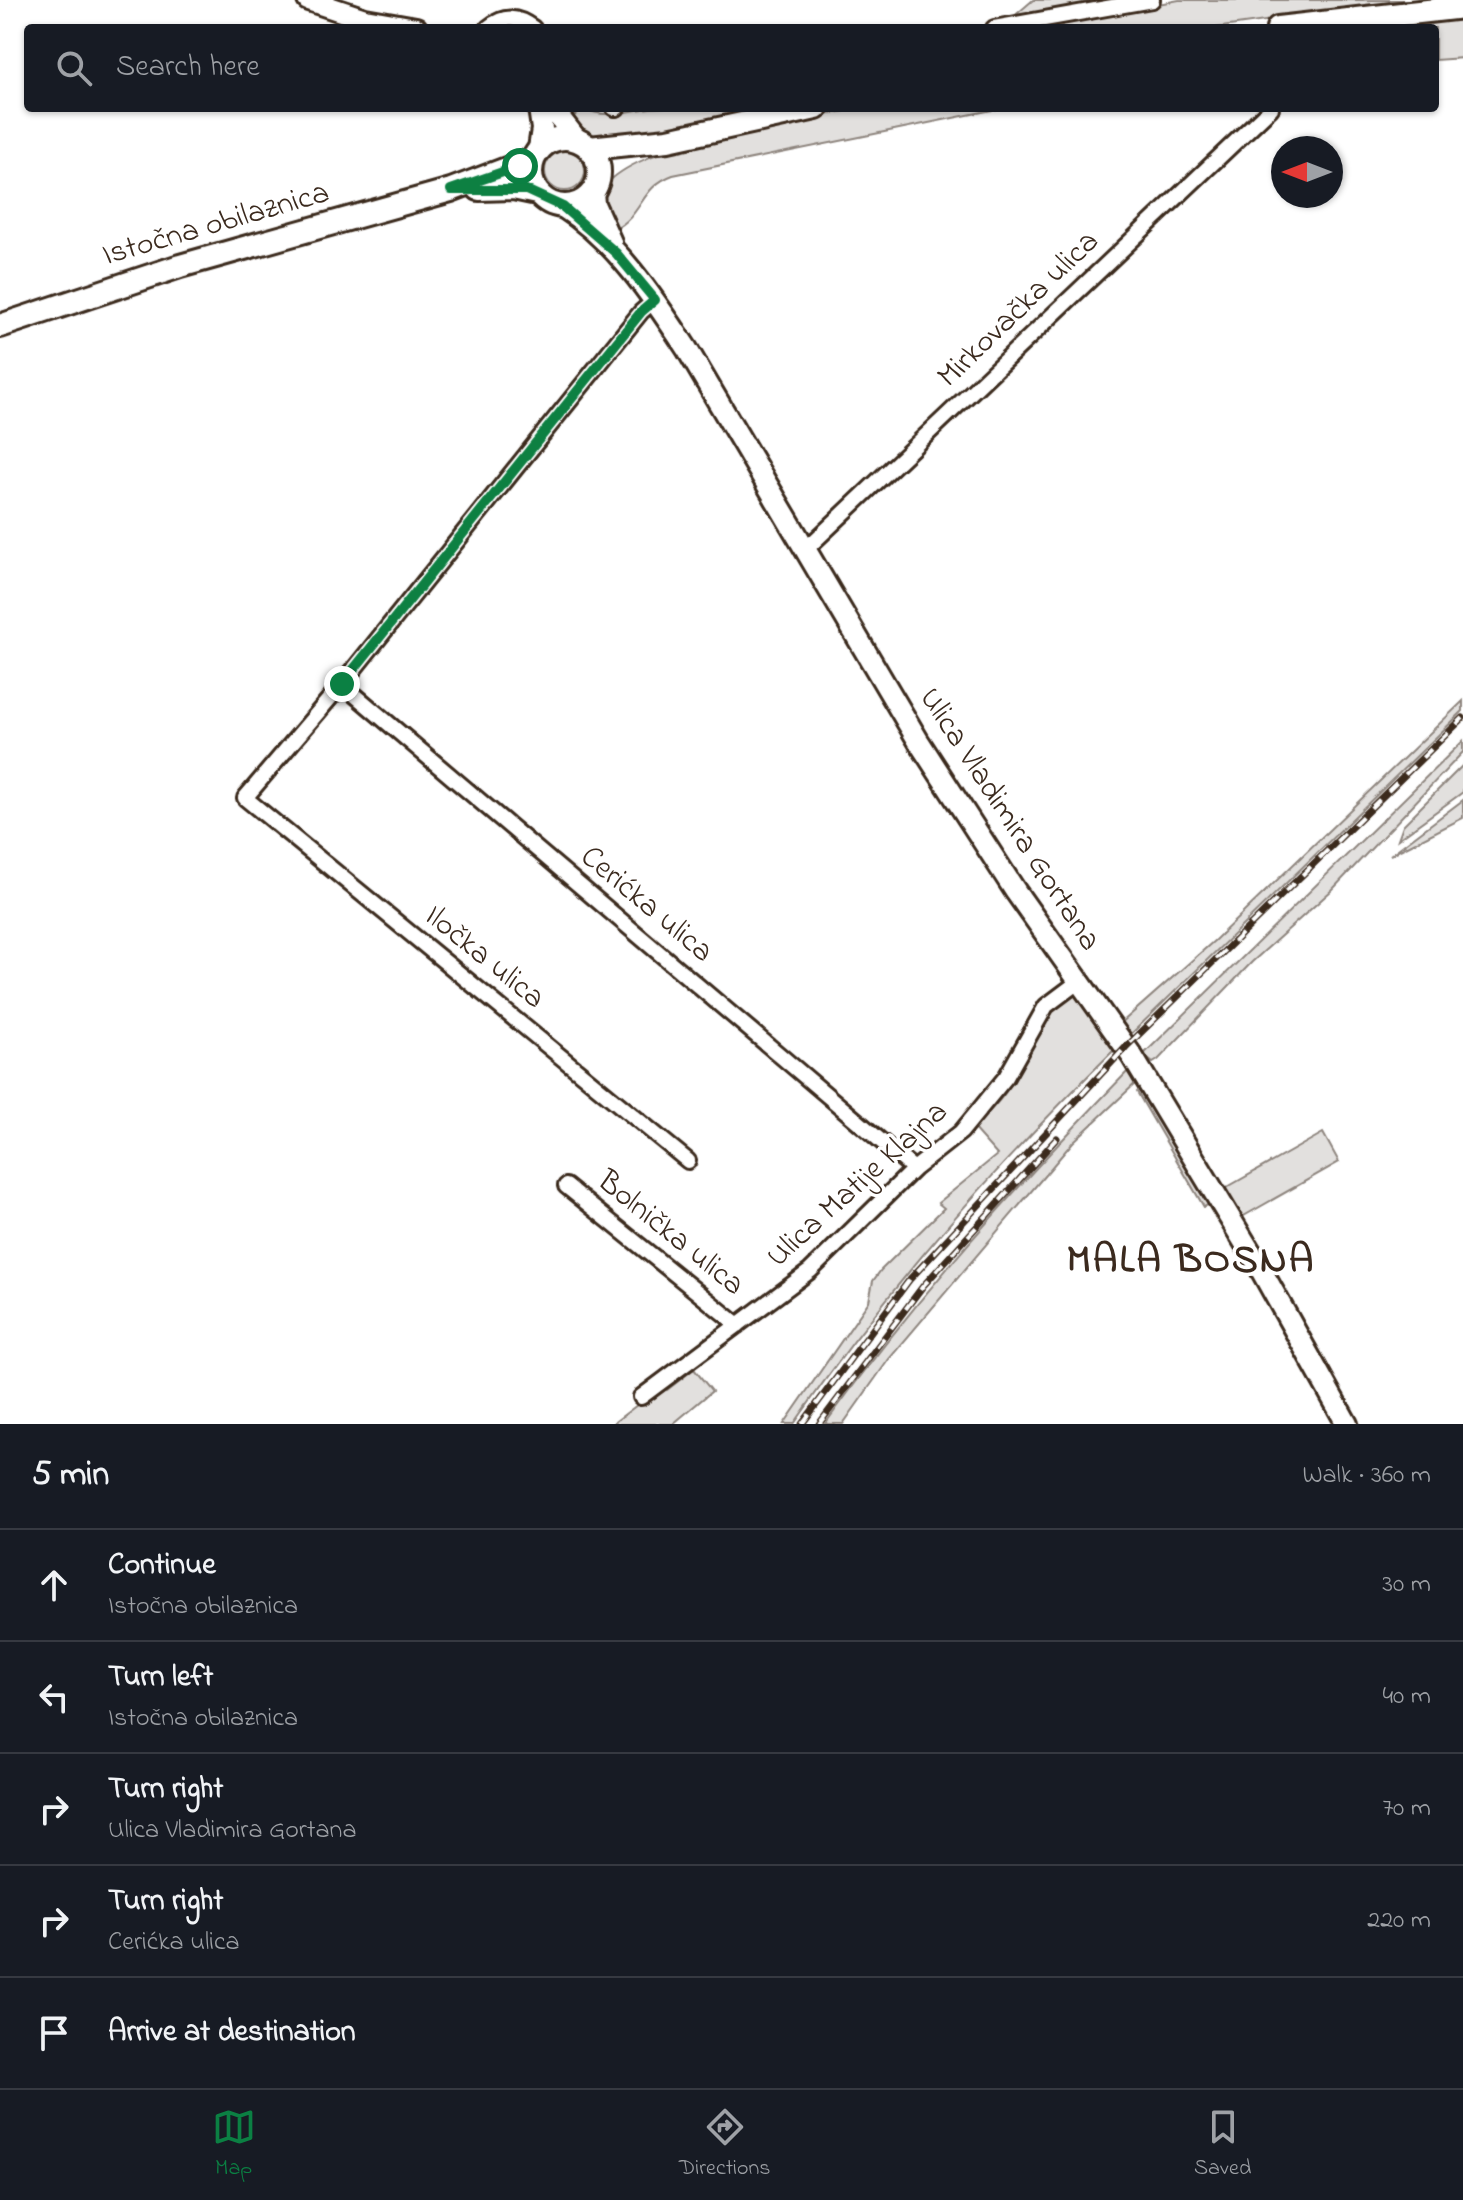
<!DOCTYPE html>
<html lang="en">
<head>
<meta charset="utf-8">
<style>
	body { margin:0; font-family:"Indie Flower",sans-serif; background:#242831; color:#f1f3f6 }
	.compass { position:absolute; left:1271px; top:136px; width:72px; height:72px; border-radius:50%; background:#171b24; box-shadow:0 2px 6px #0004; rotate:270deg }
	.stop { position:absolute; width:24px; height:24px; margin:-18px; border:6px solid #0b8043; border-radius:50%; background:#fff }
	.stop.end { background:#0b8043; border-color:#fff; box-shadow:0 2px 8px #0008 }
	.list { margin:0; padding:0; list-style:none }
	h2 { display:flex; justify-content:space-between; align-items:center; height:104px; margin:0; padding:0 32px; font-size:34px }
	h2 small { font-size:26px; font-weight:400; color:#9ea1a6 }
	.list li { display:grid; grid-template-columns:52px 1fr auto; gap:24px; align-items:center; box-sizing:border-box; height:112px; padding:0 32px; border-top:2px solid #363941 }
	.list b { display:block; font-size:30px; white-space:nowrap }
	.list p { margin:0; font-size:26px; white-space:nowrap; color:#9ea1a6 }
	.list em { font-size:26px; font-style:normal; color:#9ea1a6 }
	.icon { flex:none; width:44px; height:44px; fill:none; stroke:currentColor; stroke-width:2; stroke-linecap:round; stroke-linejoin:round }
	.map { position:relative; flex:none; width:1463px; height:1424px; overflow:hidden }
	.search { position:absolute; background:#171b24; box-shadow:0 2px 6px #0004; left:24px; right:24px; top:24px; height:88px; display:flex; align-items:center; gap:20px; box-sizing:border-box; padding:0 28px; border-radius:8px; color:#9ea1a6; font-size:30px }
	.sheet { height:664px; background:#171b24 }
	nav { display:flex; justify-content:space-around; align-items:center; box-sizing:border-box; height:112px; border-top:2px solid #363941; background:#171b24; font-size:22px; color:#9ea1a6 }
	nav a { display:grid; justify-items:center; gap:4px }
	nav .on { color:#0b8043 }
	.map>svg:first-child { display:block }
	.green { fill:#e2e0de; stroke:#8e857e; stroke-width:2 }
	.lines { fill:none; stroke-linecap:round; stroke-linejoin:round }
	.minor-casing { stroke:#3b2a1e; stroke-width:20 }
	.secondary-casing { stroke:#3b2a1e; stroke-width:26 }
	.primary-casing { stroke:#3b2a1e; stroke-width:28 }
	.minor { stroke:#fff; stroke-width:14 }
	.secondary { stroke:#fff; stroke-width:20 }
	.primary { stroke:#fff; stroke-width:22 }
	.rail-casing { stroke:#3b2a1e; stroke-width:7 }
	.rail { stroke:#fff; stroke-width:4; stroke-dasharray:12; stroke-linecap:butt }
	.route { stroke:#0b8043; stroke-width:10 }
	.labels { text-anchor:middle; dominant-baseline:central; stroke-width:7; stroke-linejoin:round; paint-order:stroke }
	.street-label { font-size:32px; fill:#3b2a1e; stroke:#fff }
	.district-label { font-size:40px; font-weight:bold; letter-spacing:2px; fill:#3b2a1e; stroke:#fff }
</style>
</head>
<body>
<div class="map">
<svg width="1463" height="1424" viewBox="0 0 1463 1424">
	<rect width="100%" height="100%" fill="#fff"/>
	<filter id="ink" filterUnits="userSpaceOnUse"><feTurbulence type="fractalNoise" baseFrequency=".0125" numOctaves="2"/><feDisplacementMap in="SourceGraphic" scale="16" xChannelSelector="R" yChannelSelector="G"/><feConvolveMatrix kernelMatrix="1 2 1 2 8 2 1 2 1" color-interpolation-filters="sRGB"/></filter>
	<g filter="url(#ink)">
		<path class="green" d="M 1033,0 L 1113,0 L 1012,18 Z
			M 1179,0 L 1413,0 L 1215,28 L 1034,28 Z
			M 1463,16 L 1463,58 L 1435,60 L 1435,28 L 1362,28 Z
			M 583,108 C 607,120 624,111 650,108 C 685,104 723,108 758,108 L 638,137 L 586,139 L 570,120 Z
			M 863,108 L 1002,108 L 673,175 C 640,187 643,215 615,229 L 607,220 L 602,192 C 623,143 810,118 863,108 Z
			M545 171a20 20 0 1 1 40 0a20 20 0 1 1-40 0Z
			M 1463,701 L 1463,711 L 1129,1036 L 1120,1024 L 1215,940 Z
			M 1463,741 L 1463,752 L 1332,890 L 1252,962 L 1158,1060 L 1153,1063 L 1143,1055 Z
			M 1463,765 L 1463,792 L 1398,839 L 1403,825 Z
			M 1463,800 L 1463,818 L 1390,855 Z
			M 1078,994 L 1118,1046 C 996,1166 891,1283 794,1424 L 784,1424 L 869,1301 L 873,1281 L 881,1270 L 944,1208 L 938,1203 L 997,1155 L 973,1128 C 986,1115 1001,1101 1011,1084 C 1030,1052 1041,1009 1078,994 Z
			M 1131,1068 L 1139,1080 L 1073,1142 L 889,1359 L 843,1424 L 825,1424 C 917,1296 1021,1181 1131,1068 Z
			M 1141,1089 L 1209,1204 L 1204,1207 L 1137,1092 Z
			M 1323,1133 L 1339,1162 L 1242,1217 L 1224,1189 Z
			M 694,1369 L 712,1391 L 673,1424 L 612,1424 L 662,1386 L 667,1390 Z"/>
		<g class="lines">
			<defs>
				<path id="minor" d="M 488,28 C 504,15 517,16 533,28
					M 994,28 L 1152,0
					M 614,108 L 617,108
					M 655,300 L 641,312 L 342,684 L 245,798 L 688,1161
					M 804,551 L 1271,108
					M 342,684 L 914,1169
					M 566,1186 L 738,1325
					M 641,1397 L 810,1271 L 914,1169 L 961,1132 L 1006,1077 L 1046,1006 L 1078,982"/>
				<path id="secondary" d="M 308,0 L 365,19 L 416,28
					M 539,108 L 542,129 L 539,149
					M 552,108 L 577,140
					M 593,192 L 594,204 L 611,242
					M 563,207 C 616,241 653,297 687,349 L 919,742 L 1016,892 L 1132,1056 L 1260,1268 L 1347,1424"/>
				<path id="primary" d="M 1278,28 L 1463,7
					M531 172a34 34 0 1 1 68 0a34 34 0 1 1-68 0Z
					M 589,148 L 668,140 L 816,108
					M 479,189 L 513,188 L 537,193
					M 0,326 L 180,266 L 451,190 L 533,159"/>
			</defs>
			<use href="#minor" class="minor-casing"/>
			<use href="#secondary" class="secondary-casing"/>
			<use href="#primary" class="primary-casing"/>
			<use href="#minor" class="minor"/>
			<use href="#secondary" class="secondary"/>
			<use href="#primary" class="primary"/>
			<defs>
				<path id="rail" d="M 802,1424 L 910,1279 L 1126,1047 L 1463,718
					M 819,1424 L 923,1286 L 1057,1138"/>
			</defs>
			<use href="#rail" class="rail-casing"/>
			<use href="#rail" class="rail"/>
		</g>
	</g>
	<g class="lines" filter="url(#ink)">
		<path class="route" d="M 342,684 L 641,312 L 655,300 L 616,253 L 563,207 L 526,190 L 451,190 L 520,166"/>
	</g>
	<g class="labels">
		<g class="street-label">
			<text transform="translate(216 225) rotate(-16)">Istočna obilaznica</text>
			<text transform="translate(1019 310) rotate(-44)">Mirkovačka ulica</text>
			<text transform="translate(1009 820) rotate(57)">Ulica Vladimira Gortana</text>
			<text transform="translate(646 905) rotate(40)">Cerićka ulica</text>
			<text transform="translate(484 958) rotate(39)">Iločka ulica</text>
			<text transform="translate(858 1185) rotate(-42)">Ulica Matije Klajna</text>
			<text transform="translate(670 1234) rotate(39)">Bolnička ulica</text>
		</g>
		<g class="district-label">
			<text x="1191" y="1261">MALA BOSNA</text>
		</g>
	</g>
</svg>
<svg class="compass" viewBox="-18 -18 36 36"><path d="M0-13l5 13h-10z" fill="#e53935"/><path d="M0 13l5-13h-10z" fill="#9ea1a6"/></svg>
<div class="stop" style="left:520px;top:166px"></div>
<div class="stop end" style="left:342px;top:684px"></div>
<div class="search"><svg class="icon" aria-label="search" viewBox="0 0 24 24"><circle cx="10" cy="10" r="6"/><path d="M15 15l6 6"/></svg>Search here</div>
</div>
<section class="sheet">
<h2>5 min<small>Walk · 360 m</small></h2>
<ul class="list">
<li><svg class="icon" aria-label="ahead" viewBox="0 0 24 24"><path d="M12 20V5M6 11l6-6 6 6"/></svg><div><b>Continue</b><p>Istočna obilaznica</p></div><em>30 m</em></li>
<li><svg class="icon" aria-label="left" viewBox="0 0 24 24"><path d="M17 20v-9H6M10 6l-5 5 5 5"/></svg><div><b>Turn left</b><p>Istočna obilaznica</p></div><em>40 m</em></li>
<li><svg class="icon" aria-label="right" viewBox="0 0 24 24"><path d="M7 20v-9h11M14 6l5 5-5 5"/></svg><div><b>Turn right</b><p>Ulica Vladimira Gortana</p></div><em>70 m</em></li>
<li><svg class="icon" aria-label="right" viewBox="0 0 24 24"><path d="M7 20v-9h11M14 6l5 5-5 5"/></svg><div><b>Turn right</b><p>Cerićka ulica</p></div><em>220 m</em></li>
<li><svg class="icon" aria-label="arrive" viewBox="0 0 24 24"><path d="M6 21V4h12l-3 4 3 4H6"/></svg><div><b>Arrive at destination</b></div></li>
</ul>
</section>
<nav>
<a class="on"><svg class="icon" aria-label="map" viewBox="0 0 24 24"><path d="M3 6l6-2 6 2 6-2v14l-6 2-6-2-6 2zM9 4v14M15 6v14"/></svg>Map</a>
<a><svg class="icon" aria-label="directions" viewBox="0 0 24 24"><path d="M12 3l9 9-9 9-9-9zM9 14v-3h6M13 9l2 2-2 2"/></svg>Directions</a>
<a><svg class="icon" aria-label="saved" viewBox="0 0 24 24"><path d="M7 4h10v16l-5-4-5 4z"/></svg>Saved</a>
</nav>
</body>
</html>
